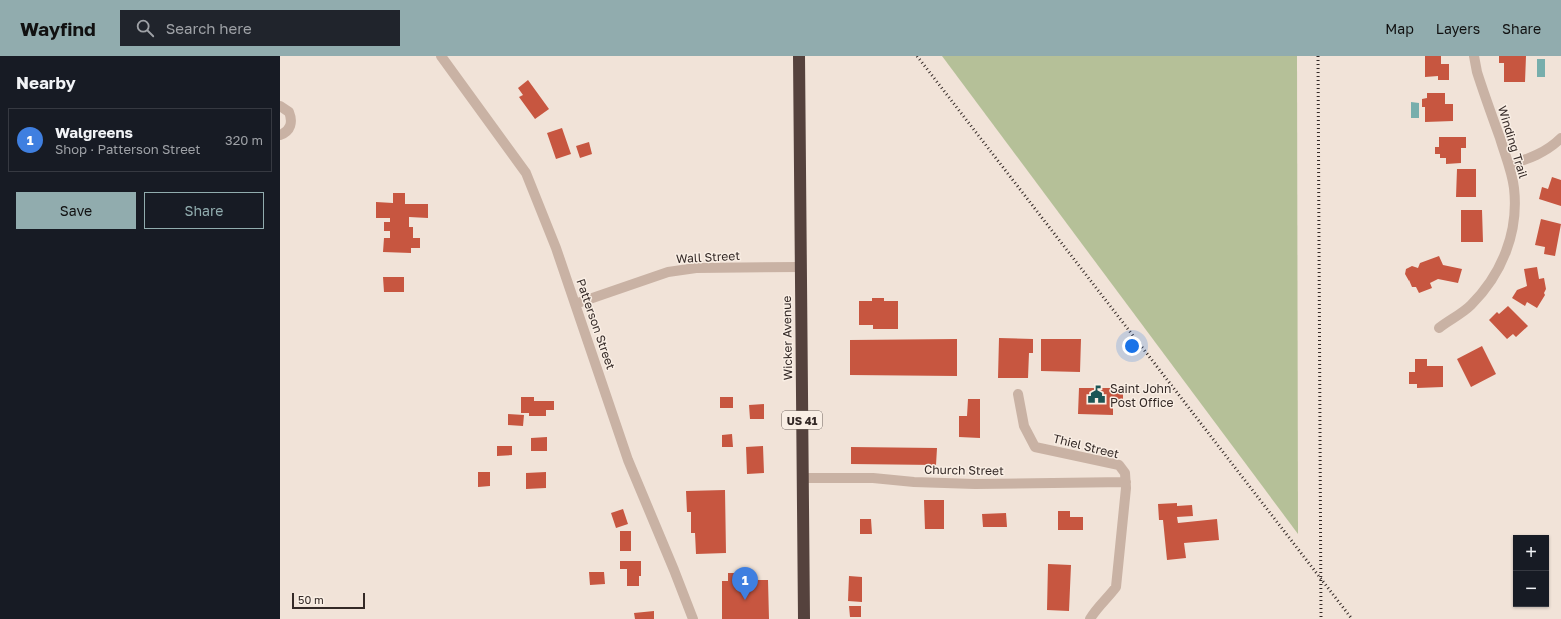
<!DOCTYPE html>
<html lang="en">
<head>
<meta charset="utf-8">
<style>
	body { margin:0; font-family:"Golos Text",sans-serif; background:#20242c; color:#f1f3f6 }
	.controls { position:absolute; right:12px; bottom:12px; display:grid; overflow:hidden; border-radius:0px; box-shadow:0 1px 3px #0004 }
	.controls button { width:36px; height:36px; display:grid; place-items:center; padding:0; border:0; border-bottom:1px solid #363941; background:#171b24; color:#f1f3f6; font:20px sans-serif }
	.scale { position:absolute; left:12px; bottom:10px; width:73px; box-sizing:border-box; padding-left:4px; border:2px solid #342926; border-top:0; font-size:11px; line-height:14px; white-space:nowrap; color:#342926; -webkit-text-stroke:3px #f9eee4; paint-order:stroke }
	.you { position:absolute; left:852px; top:290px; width:14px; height:14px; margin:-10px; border:3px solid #fff; border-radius:50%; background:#1a73e8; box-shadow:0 0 0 6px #1a73e833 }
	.badge { display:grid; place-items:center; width:26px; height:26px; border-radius:50%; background:#91acae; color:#fff; font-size:13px; font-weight:700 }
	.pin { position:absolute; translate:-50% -33px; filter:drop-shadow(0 1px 2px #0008) }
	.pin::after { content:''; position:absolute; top:21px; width:14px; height:12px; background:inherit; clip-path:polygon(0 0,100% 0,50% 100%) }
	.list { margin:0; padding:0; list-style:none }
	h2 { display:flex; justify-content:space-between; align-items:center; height:52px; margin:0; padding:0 16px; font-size:17px }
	h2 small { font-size:13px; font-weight:400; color:#9ea1a6 }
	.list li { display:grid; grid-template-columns:26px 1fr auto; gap:12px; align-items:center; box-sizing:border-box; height:64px; margin:0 8px 8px; padding:0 8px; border:1px solid #363941; border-radius:0px }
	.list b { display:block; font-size:15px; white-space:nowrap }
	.list p { margin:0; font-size:13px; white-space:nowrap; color:#9ea1a6 }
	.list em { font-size:13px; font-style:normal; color:#9ea1a6 }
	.actions { display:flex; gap:8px; padding:12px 16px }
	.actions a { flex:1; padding:9px 0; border:1px solid #91acae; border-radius:0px; text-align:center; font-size:14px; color:#91acae }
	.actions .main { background:#91acae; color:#111 }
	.icon { flex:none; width:22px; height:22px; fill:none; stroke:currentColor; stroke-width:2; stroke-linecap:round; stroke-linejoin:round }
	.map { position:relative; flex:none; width:1281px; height:563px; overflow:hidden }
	header { display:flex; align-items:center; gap:24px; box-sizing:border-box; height:56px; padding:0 20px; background:#91acae; color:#111 }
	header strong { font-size:19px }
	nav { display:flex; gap:22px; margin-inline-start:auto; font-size:14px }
	.search { width:280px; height:36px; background:#20242c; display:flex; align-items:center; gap:10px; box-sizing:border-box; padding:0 14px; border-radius:0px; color:#9ea1a6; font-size:15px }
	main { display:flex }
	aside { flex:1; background:#171b24 }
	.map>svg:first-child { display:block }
	.green { fill:#b5c098 }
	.water { fill:#77aeac }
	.building { fill:#c75640 }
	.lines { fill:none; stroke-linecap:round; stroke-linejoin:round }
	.minor { stroke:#c9b2a4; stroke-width:10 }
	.highway { stroke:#55423d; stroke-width:12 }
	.rail { stroke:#342926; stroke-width:3; stroke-dasharray:1 3; stroke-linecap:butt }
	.labels { text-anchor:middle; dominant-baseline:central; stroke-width:3; stroke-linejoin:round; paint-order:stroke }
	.shield { fill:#f9eee4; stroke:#6f645f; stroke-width:1 }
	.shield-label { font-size:11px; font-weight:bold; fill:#342926 }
	.street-label { font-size:12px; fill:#342926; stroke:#f9eee4 }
	.poi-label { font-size:12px; fill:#342926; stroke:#f9eee4; text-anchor:start }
</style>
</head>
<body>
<header>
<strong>Wayfind</strong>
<div class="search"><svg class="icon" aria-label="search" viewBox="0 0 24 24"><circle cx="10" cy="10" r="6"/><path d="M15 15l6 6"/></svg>Search here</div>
<nav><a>Map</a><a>Layers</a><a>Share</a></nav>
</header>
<main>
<aside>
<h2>Nearby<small></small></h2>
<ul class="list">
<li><span class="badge" style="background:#3f7fe0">1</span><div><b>Walgreens</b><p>Shop · Patterson Street</p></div><em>320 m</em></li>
</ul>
<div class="actions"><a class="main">Save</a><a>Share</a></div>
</aside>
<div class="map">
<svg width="1281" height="563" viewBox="0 0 1281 563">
	<rect width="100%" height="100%" fill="#f1e3d8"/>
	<path class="green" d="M 662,0 L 1017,0 L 1018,478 Z"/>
	<path class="water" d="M 1257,3 L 1265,3 L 1265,21 L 1257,21 Z
		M 1131,46 L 1139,47 L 1139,62 L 1131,62 Z"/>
	<path class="building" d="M 1145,0 L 1161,0 L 1161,8 L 1169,8 L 1169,24 L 1158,24 L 1158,20 L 1145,21 Z
		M 1219,0 L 1246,0 L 1245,26 L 1224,26 L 1224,7 L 1219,7 Z
		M 248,24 L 269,53 L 255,63 L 239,41 L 243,39 L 238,32 Z
		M 1147,37 L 1165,37 L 1165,48 L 1173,48 L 1173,65 L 1145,66 L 1145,51 L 1142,51 L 1142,43 L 1147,42 Z
		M 282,72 L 291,98 L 276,103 L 267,77 Z
		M 1159,81 L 1186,81 L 1186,92 L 1181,92 L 1181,107 L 1166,108 L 1166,102 L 1160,102 L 1160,98 L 1155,98 L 1155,91 L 1159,91 Z
		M 309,86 L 312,98 L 300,102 L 296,90 Z
		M 1177,113 L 1196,113 L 1196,141 L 1176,141 Z
		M 1272,121 L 1281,124 L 1281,150 L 1259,143 L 1262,131 L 1268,133 Z
		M 113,137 L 125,137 L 125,148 L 148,148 L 148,162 L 129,161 L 129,171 L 133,171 L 133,182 L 140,182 L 140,192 L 131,192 L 131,197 L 103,196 L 104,182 L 110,182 L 110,175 L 104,175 L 104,166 L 110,166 L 110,162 L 96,162 L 96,146 L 113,147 Z
		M 1181,154 L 1202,154 L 1203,186 L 1181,186 Z
		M 1261,163 L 1281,168 L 1275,200 L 1264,198 L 1265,191 L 1255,189 Z
		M 1159,200 L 1163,209 L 1182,213 L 1178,227 L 1158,223 L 1150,227 L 1152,232 L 1139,237 L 1136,231 L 1132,231 L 1129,224 L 1129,225 L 1125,218 L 1126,213 L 1132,210 L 1138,212 L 1140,207 Z
		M 1257,211 L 1259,223 L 1264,222 L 1266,233 L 1264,237 L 1265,239 L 1257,252 L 1247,246 L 1245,250 L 1232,242 L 1237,234 L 1247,230 L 1244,213 Z
		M 103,221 L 124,221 L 124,236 L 104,236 Z
		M 592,242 L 604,242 L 604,245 L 618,245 L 618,273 L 593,273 L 593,269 L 579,269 L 579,245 L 592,245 Z
		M 1228,250 L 1248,270 L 1236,281 L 1233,278 L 1227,283 L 1209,264 L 1217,256 L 1219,258 Z
		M 719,282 L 753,283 L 753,297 L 749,297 L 748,322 L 718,322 Z
		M 677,283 L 677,320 L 570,319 L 570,284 Z
		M 761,283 L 801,283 L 800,316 L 761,315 Z
		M 1202,290 L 1216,318 L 1191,331 L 1177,303 Z
		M 1135,303 L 1147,303 L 1147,310 L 1163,310 L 1163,331 L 1137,332 L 1137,328 L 1129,328 L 1129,316 L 1135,316 Z
		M 799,332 L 843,332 L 843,346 L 833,346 L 833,359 L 798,358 Z
		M 241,341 L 254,341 L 254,345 L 274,345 L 274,354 L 266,354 L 266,360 L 249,360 L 249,357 L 241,357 Z
		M 440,341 L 453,341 L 453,352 L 440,352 Z
		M 688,343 L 700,343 L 700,382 L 679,381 L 679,360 L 687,360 Z
		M 484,348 L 484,363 L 470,363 L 469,349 Z
		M 228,358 L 244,359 L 243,370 L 228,369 Z
		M 452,378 L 453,391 L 442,391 L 442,379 Z
		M 267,381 L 267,395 L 251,395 L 251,382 Z
		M 217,390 L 232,390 L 232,399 L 217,400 Z
		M 483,390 L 484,417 L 467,418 L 466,391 Z
		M 571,391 L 657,392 L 656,409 L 571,408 Z
		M 198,416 L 210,416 L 210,430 L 198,431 Z
		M 266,416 L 266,432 L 246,433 L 246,417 Z
		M 445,434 L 446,497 L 416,498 L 415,477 L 411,477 L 411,456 L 407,456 L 406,435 Z
		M 644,444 L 664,444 L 664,473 L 645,473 Z
		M 897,447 L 897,450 L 912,449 L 913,460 L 897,461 L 898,467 L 937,463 L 939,484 L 904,487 L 906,502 L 887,504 L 883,464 L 879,464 L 878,448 Z
		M 343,453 L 348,468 L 336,472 L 331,457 Z
		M 778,455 L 790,455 L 790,461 L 803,461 L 803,474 L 778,474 Z
		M 726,457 L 727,471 L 703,471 L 702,458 Z
		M 580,463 L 591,463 L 592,478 L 580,478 Z
		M 340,475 L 351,475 L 351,495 L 340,495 Z
		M 340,505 L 361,505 L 361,520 L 359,520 L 359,530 L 347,530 L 347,513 L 340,513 Z
		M 768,508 L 791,509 L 789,555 L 767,554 Z
		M 309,516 L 324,516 L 325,528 L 310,529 Z
		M 448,517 L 460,517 L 460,524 L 488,524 L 489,563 L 442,563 L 442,525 L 448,525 Z
		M 569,520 L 582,521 L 582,546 L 568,545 Z
		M 569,550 L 581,550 L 581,561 L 570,561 Z
		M 374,555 L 374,563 L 355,563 L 354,557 Z"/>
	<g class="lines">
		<path class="minor" d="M 161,0 L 246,117 L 276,192 L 348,404 L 394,514 L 413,563
			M 0,50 L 9,56 C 13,66 11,75 0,79
			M 1229,109 C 1248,103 1266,97 1281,82
			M 295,248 L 388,216 L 416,212 L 520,211
			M 1159,272 C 1169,264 1182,258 1191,249 C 1222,218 1239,176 1234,132 C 1232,115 1225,99 1220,82 C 1212,60 1204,38 1197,16 L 1194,0
			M 738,338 L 744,370 L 755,391 L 839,409 L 845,417 L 846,432 L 836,531 C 827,543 817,551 810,563
			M 523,422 L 593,422 L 634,426 L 695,428 L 846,426"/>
		<path class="highway" d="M 519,0 L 524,563"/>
		<path class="rail" d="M 637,0 L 1072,563
			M 1038,0 L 1041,563"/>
	</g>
	<defs>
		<symbol id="civic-bare" viewBox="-9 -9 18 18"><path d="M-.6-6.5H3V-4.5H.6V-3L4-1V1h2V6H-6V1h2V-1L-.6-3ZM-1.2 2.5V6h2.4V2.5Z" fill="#1b5555" stroke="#f9eee4" stroke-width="2.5" paint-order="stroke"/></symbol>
	</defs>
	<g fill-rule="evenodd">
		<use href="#civic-bare" x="804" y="326" width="25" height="25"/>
	</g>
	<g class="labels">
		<rect class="shield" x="502" y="355" width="40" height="18" rx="3"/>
		<g class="shield-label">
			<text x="522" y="364">US 41</text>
		</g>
		<g class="street-label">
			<text transform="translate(1233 86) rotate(73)">Winding Trail</text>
			<text transform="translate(428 201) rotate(-3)">Wall Street</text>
			<text transform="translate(316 268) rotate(71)">Patterson Street</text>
			<text transform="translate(507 282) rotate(-91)">Wicker Avenue</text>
			<text transform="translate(806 390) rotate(14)">Thiel Street</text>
			<text transform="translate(684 414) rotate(1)">Church Street</text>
		</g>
		<g class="poi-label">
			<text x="830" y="332">Saint John<tspan x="830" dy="14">Post Office</tspan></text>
		</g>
	</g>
</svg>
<div class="controls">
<button>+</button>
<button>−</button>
</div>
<div class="scale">50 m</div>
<div class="you"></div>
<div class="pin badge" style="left:465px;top:544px;background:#3f7fe0">1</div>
</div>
</main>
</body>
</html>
